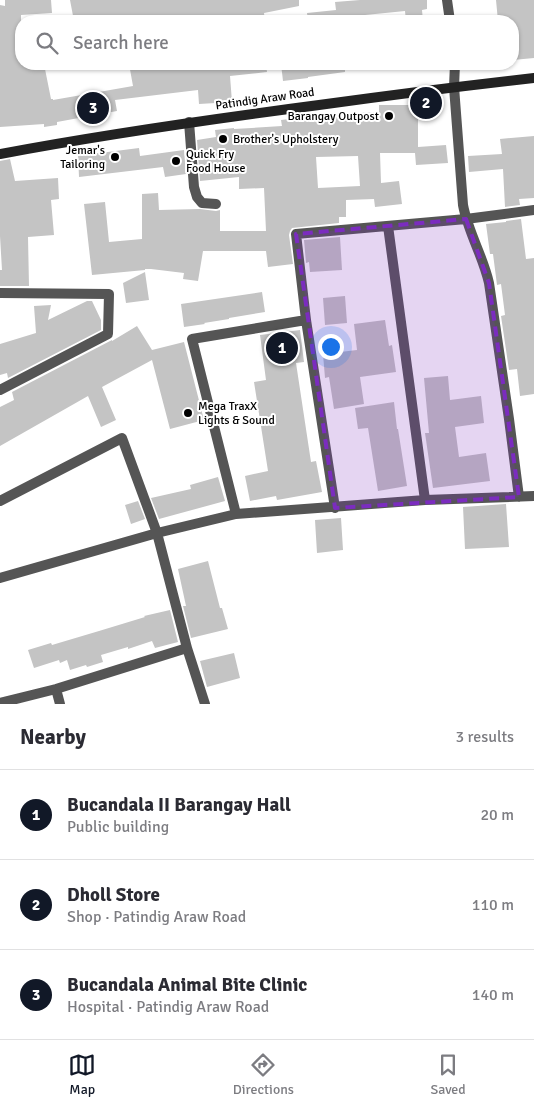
<!DOCTYPE html>
<html lang="en">
<head>
<meta charset="utf-8">
<style>
	body { margin:0; font-family:Signika,sans-serif; background:#f2f2f3; color:#2b2b33 }
	.you { position:absolute; left:330px; top:346px; width:18px; height:18px; margin:-12px; border:4px solid #fff; border-radius:50%; background:#1a73e8; box-shadow:0 0 0 8px #1a73e833 }
	.badge { display:grid; place-items:center; width:32px; height:32px; border-radius:50%; background:#111827; color:#fff; font-size:16px; font-weight:700 }
	.pin { position:absolute; translate:-50% -50%; border:2px solid #fff; box-shadow:0 1px 5px #0006 }
	.list { margin:0; padding:0; list-style:none }
	h2 { display:flex; justify-content:space-between; align-items:center; height:65px; margin:0; padding:0 20px; font-size:21px }
	h2 small { font-size:16px; font-weight:400; color:#7c7c81 }
	.list li { display:grid; grid-template-columns:32px 1fr auto; gap:15px; align-items:center; box-sizing:border-box; height:90px; padding:0 20px; border-top:1px solid #e1e1e2 }
	.list b { display:block; font-size:19px; white-space:nowrap }
	.list p { margin:0; font-size:16px; white-space:nowrap; color:#7c7c81 }
	.list em { font-size:16px; font-style:normal; color:#7c7c81 }
	.icon { flex:none; width:28px; height:28px; fill:none; stroke:currentColor; stroke-width:2; stroke-linecap:round; stroke-linejoin:round }
	.map { position:relative; flex:none; width:534px; height:704px; overflow:hidden }
	.search { position:absolute; background:#fff; box-shadow:0 1px 4px #0004; left:15px; right:15px; top:15px; height:55px; display:flex; align-items:center; gap:12px; box-sizing:border-box; padding:0 18px; border-radius:20px; color:#7c7c81; font-size:19px }
	.sheet { height:335px; background:#fff }
	nav { display:flex; justify-content:space-around; align-items:center; box-sizing:border-box; height:70px; border-top:1px solid #e1e1e2; background:#fff; font-size:14px; color:#7c7c81 }
	nav a { display:grid; justify-items:center; gap:2px }
	nav .on { color:#111827 }
	.map>svg:first-child { display:block }
	.building { fill:#c4c4c4; fill-rule:evenodd }
	.lines { fill:none; stroke-linecap:round; stroke-linejoin:round }
	.street { stroke:#555; stroke-width:10 }
	.secondary { stroke:#222; stroke-width:10 }
	.marked { fill:#7b2cbf; fill-opacity:0.2; stroke:#7b2cbf; stroke-width:4; stroke-dasharray:10 6; stroke-linejoin:round }
	.poi-dot { fill:#000; stroke:#fff; stroke-width:2 }
	.labels { text-anchor:middle; dominant-baseline:central; stroke-width:4; stroke-linejoin:round; paint-order:stroke }
	.street-label { font-size:12px; fill:#000; stroke:#fff }
	.poi-label { font-size:12px; fill:#000; stroke:#fff; text-anchor:start }
</style>
</head>
<body>
<div class="map">
<svg width="534" height="704" viewBox="0 0 534 704">
	<rect width="100%" height="100%" fill="#fff"/>
	<path class="building" d="M 5,0 L 51,0 L 52,13 L 21,15 L 21,64 L 44,64 L 51,99 L 53,99 L 53,100 L 133,86 L 129,64 L 266,64 L 267,72 L 230,76 L 232,102 L 199,104 L 198,90 L 115,100 L 117,111 L 57,122 L 57,125 L 44,127 L 44,124 L 0,127 L 0,5 L 5,6 Z
		M 70,0 L 299,0 L 299,6 L 264,13 L 265,21 L 74,21 Z
		M 360,0 L 427,0 L 427,9 L 422,10 L 423,21 L 406,21 L 405,11 L 365,15 L 365,20 L 348,21 L 308,21 L 307,13 L 336,10 L 335,2 Z
		M 496,0 L 534,0 L 534,58 L 513,60 L 513,21 L 498,21 Z
		M 281,64 L 345,64 L 345,72 L 308,77 L 308,78 L 283,81 Z
		M 379,105 L 418,105 L 418,147 L 446,145 L 448,163 L 416,165 L 415,153 L 380,153 L 381,183 L 399,181 L 402,204 L 375,207 L 374,199 L 346,200 L 346,217 L 339,217 L 339,223 L 292,228 L 290,231 L 289,235 L 293,264 L 268,267 L 266,251 L 203,251 L 198,281 L 183,279 L 184,273 L 151,269 L 145,269 L 145,270 L 92,275 L 84,204 L 105,202 L 109,242 L 142,239 L 142,194 L 158,193 L 159,210 L 200,209 L 216,211 L 220,210 L 220,231 L 266,231 L 264,188 L 239,189 L 239,177 L 200,181 L 197,140 L 216,137 L 215,130 L 234,128 L 234,129 L 282,126 L 281,120 L 298,118 L 299,120 L 336,119 L 336,117 L 358,117 L 358,113 L 379,112 ZM 358,156 L 360,186 L 318,188 L 316,157 Z
		M 534,136 L 534,198 L 519,199 L 520,205 L 505,207 L 503,169 L 469,172 L 468,156 L 502,154 L 500,139 Z
		M 139,148 L 140,156 L 184,150 L 186,174 L 165,177 L 163,167 L 79,177 L 78,154 L 100,153 Z
		M 10,159 L 15,181 L 58,178 L 59,199 L 51,200 L 54,235 L 28,237 L 29,286 L 0,286 L 0,270 L 2,270 L 0,236 L 0,161 Z
		M 521,219 L 526,259 L 534,258 L 534,394 L 520,396 L 517,369 L 509,370 L 501,316 L 505,315 L 501,284 L 497,285 L 493,254 L 490,254 L 486,224 L 506,222 L 506,221 Z
		M 340,237 L 342,270 L 310,272 L 309,262 L 306,263 L 304,240 Z
		M 145,272 L 149,300 L 126,303 L 123,283 Z
		M 262,292 L 265,312 L 229,318 L 229,319 L 204,323 L 205,324 L 184,327 L 181,304 Z
		M 345,296 L 347,323 L 325,325 L 323,298 Z
		M 87,301 L 92,301 L 101,320 L 101,330 L 8,378 L 7,373 L 0,375 L 0,344 L 36,333 L 34,306 L 51,305 L 48,320 Z
		M 385,320 L 389,346 L 392,345 L 396,372 L 360,377 L 364,404 L 334,409 L 329,377 L 325,378 L 323,354 L 357,350 L 354,324 Z
		M 137,326 L 152,350 L 184,342 L 204,420 L 170,429 L 152,360 L 102,387 L 116,420 L 101,427 L 88,396 L 0,446 L 0,407 L 14,400 L 12,392 L 112,340 L 112,341 Z
		M 300,330 L 304,362 L 296,363 L 311,462 L 316,461 L 322,492 L 277,500 L 276,496 L 250,501 L 245,476 L 268,471 L 254,382 L 266,380 L 260,335 Z
		M 448,376 L 450,400 L 481,396 L 484,423 L 455,427 L 459,457 L 486,453 L 490,481 L 433,488 L 425,433 L 429,433 L 424,378 Z
		M 394,402 L 397,429 L 398,429 L 407,486 L 378,491 L 368,428 L 358,429 L 355,408 Z
		M 218,477 L 225,501 L 159,519 L 151,498 L 191,489 L 190,485 Z
		M 138,501 L 145,519 L 131,524 L 125,505 Z
		M 506,504 L 509,547 L 465,549 L 463,507 Z
		M 341,518 L 343,550 L 317,553 L 315,520 Z
		M 208,561 L 220,608 L 222,608 L 228,629 L 191,638 L 183,606 L 186,606 L 178,569 Z
		M 170,610 L 178,642 L 155,648 L 152,641 L 128,649 L 128,647 L 101,655 L 103,662 L 87,667 L 86,665 L 70,670 L 67,660 L 60,663 L 59,660 L 34,668 L 28,650 L 51,643 L 52,645 L 99,631 L 145,617 L 144,616 Z
		M 234,653 L 240,678 L 207,687 L 200,661 Z"/>
	<g class="lines">
		<path class="street" d="M 447,0 L 450,21
			M 455,64 L 454,87 L 463,205 C 468,232 483,256 489,283 L 509,419 L 519,497
			M 189,122 L 194,187 L 197,197 L 202,203 L 216,204
			M 388,226 L 425,500
			M 0,293 L 109,294 L 108,334 L 0,390
			M 0,501 L 122,438 L 157,533 L 187,648 L 205,704
			M 335,508 L 306,320 L 296,234 L 466,219 L 534,210
			M 236,514 L 192,339 L 306,320
			M 0,578 L 157,533 L 236,514 L 425,500 L 534,496
			M 56,689 L 60,704
			M 0,703 L 56,689 L 187,648"/>
		<path class="secondary" d="M 0,154 C 106,134 212,119 319,105 C 391,95 462,86 534,78"/>
	</g>
	<path class="marked" d="M 466,219 L 489,283 L 519,497 L 335,508 L 296,234 Z"/>
	<g class="poi-dot">
		<circle cx="389" cy="116" r="5"/>
		<circle cx="223" cy="139" r="5"/>
		<circle cx="115" cy="157" r="5"/>
		<circle cx="176" cy="161" r="5"/>
		<circle cx="188" cy="413" r="5"/>
	</g>
	<g class="labels">
		<g class="street-label">
			<text transform="translate(265 99) rotate(-8)">Patindig Araw Road</text>
		</g>
		<g class="poi-label">
			<text x="379" y="116" text-anchor="end">Barangay Outpost</text>
			<text x="233" y="139">Brother's Upholstery</text>
			<text x="105" y="150" text-anchor="end">Jemar's<tspan x="105" dy="14">Tailoring</tspan></text>
			<text x="186" y="154">Quick Fry<tspan x="186" dy="14">Food House</tspan></text>
			<text x="198" y="406">Mega TraxX<tspan x="198" dy="14">Lights &amp; Sound</tspan></text>
		</g>
	</g>
</svg>
<div class="you"></div>
<div class="pin badge" style="left:282px;top:348px">1</div>
<div class="pin badge" style="left:426px;top:103px">2</div>
<div class="pin badge" style="left:93px;top:108px">3</div>
<div class="search"><svg class="icon" aria-label="search" viewBox="0 0 24 24"><circle cx="10" cy="10" r="6"/><path d="M15 15l6 6"/></svg>Search here</div>
</div>
<section class="sheet">
<h2>Nearby<small>3 results</small></h2>
<ul class="list">
<li><span class="badge">1</span><div><b>Bucandala II Barangay Hall</b><p>Public building</p></div><em>20 m</em></li>
<li><span class="badge">2</span><div><b>Dholl Store</b><p>Shop · Patindig Araw Road</p></div><em>110 m</em></li>
<li><span class="badge">3</span><div><b>Bucandala Animal Bite Clinic</b><p>Hospital · Patindig Araw Road</p></div><em>140 m</em></li>
</ul>
</section>
<nav>
<a class="on"><svg class="icon" aria-label="map" viewBox="0 0 24 24"><path d="M3 6l6-2 6 2 6-2v14l-6 2-6-2-6 2zM9 4v14M15 6v14"/></svg>Map</a>
<a><svg class="icon" aria-label="directions" viewBox="0 0 24 24"><path d="M12 3l9 9-9 9-9-9zM9 14v-3h6M13 9l2 2-2 2"/></svg>Directions</a>
<a><svg class="icon" aria-label="saved" viewBox="0 0 24 24"><path d="M7 4h10v16l-5-4-5 4z"/></svg>Saved</a>
</nav>
</body>
</html>
